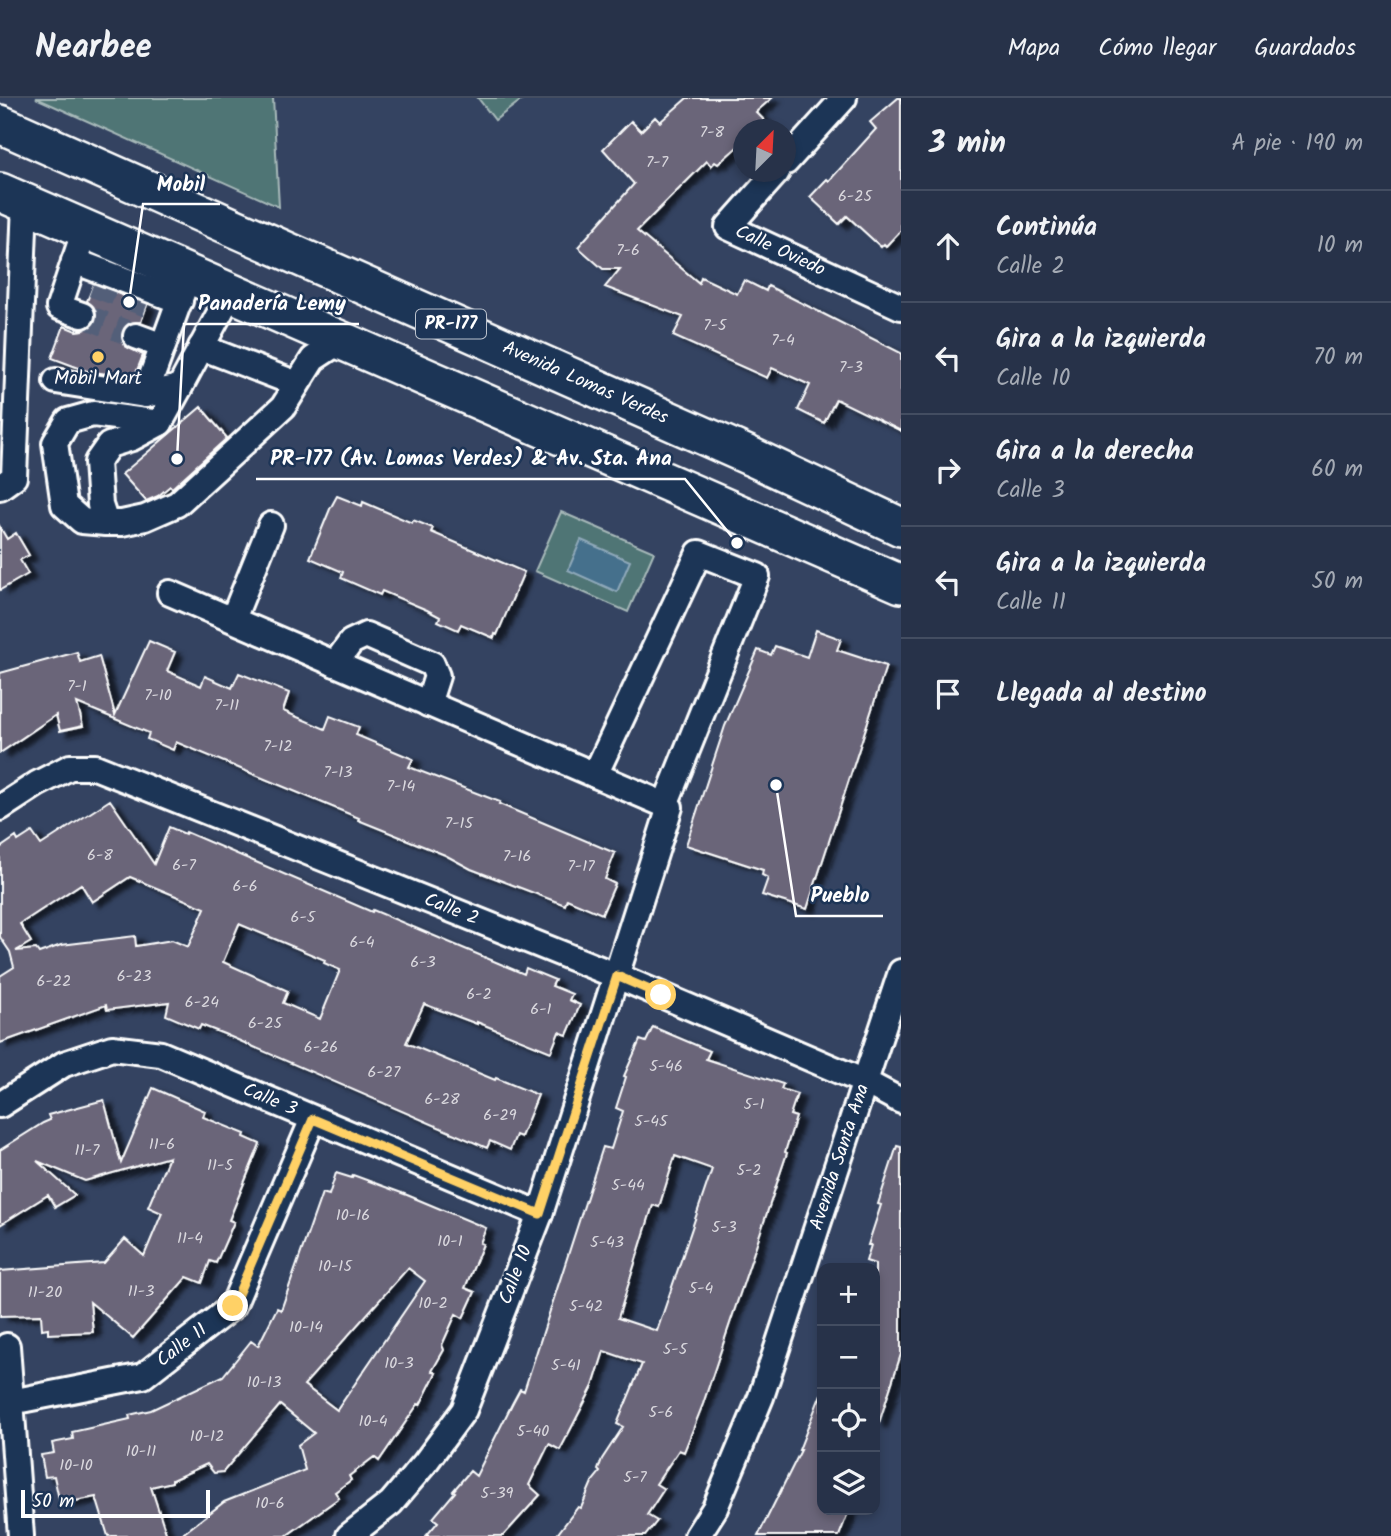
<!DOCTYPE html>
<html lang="es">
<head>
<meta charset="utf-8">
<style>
	body { margin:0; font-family:Kalam,sans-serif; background:#2f3a50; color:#f1f3f6 }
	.controls { position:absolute; right:21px; bottom:21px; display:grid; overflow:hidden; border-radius:14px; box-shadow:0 4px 10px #0003 }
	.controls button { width:63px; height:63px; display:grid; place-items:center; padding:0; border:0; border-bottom:2px solid #434d61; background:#273249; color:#f1f3f6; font:35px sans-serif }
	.compass { position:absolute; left:733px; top:21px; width:63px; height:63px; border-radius:50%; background:#273249; box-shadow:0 4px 10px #0003; rotate:24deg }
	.scale { position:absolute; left:21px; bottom:18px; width:189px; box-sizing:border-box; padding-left:7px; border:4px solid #fff; border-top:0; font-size:19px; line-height:24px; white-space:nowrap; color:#fff; -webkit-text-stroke:5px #1d3557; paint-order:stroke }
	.stop { position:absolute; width:21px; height:21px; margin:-16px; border:5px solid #ffd166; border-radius:50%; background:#fff }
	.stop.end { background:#ffd166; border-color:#fff; box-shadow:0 2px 7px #0008 }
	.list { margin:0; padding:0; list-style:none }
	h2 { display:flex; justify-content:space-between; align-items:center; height:91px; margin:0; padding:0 28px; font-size:30px }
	h2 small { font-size:23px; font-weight:400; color:#a4aab4 }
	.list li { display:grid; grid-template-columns:46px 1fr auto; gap:21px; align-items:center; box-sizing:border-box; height:112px; padding:0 28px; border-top:2px solid #434d61 }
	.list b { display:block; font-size:26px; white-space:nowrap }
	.list p { margin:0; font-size:23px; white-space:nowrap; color:#a4aab4 }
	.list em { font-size:23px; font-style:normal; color:#a4aab4 }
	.icon { flex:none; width:38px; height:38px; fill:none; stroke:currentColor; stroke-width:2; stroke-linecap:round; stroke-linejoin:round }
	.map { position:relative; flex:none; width:901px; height:1438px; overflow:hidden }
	header { display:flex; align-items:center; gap:42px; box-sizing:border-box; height:98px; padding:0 35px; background:#273249; border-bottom:2px solid #434d61 }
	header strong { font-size:33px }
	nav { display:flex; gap:38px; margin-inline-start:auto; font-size:24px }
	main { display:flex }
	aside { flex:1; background:#273249 }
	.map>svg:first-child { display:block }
	.green { fill:#507475; stroke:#a8baba; stroke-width:2 }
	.water { fill:#45708c; stroke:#8fa9ba; stroke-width:2 }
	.building { fill:#6b6579; stroke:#fff; stroke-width:2; fill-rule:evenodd; filter:url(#shadow) }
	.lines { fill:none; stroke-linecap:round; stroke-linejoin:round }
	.minor-tunnel { stroke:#525f79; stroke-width:24; stroke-dasharray:24 12; stroke-linecap:butt }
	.minor-casing { stroke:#fff; stroke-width:30 }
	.highway-casing { stroke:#fff; stroke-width:42 }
	.minor { stroke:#1d3557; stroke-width:24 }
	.highway { stroke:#1d3557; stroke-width:37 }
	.route { stroke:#ffd166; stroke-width:9 }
	.poi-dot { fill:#ffd166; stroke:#1d3557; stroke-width:2.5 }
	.labels { text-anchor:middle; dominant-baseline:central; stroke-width:5; stroke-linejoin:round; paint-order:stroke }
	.number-label { font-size:16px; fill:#dad8de }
	.shield { fill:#1d3557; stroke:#bbc2cd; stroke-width:2 }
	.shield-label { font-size:18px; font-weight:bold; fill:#fff }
	.street-label { font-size:19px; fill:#fff; stroke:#1d3557 }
	.poi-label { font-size:19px; fill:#fff; stroke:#1d3557 }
	.leader { fill:none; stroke:#fff; stroke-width:2.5 }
	.callout-dot { fill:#fff; stroke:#1d3557; stroke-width:2.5 }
	.callout-label { font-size:21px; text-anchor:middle; font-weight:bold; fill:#fff; stroke:#1d3557; stroke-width:5; stroke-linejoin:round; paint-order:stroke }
</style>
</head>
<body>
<header>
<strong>Nearbee</strong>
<nav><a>Mapa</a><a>Cómo llegar</a><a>Guardados</a></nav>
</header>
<main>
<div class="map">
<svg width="901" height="1438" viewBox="0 0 901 1438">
	<defs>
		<filter id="shadow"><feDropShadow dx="8" dy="4.5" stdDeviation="2" flood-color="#0009"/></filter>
	</defs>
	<rect width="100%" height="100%" fill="#344361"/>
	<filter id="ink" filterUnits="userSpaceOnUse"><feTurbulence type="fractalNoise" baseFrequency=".0143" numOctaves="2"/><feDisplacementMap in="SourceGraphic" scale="14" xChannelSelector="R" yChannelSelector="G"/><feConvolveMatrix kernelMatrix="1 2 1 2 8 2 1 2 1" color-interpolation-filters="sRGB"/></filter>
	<g filter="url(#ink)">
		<path class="green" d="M 36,0 L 273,0 L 279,109 Z
			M 478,0 L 524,0 L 495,22 Z
			M 561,414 L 654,454 L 628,514 L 535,473 Z"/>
		<path class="water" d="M 581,442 L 630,463 L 617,494 L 568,472 Z"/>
		<path class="building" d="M 687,0 L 772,0 L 756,14 L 764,22 L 754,32 L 744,32 L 743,44 L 718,66 L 715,64 L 711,68 L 707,63 L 637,133 L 699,185 L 701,179 L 737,196 L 744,182 L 766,193 L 768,188 L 901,255 L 901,333 L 836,301 L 824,325 L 798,312 L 810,287 L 772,270 L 767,280 L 673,238 L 683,219 L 605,189 L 620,171 L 603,171 L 578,149 L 634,86 L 603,51 L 631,23 L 641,33 L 655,19 L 660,24 Z
			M 898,0 L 901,0 L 901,132 L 886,148 L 884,146 L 881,149 L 847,118 L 839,126 L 810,99 L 827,81 L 829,83 L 876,31 L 870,24 Z
			M 94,186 L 147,207 L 141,224 L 127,226 L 122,234 L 122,241 L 125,248 L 143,257 L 134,280 L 87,273 L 52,260 L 64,228 L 76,233 L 84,232 L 91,229 L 96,222 L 96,214 L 87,203 Z
			M 201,309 L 227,340 L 172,390 L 170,388 L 158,398 L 146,403 L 122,376 Z
			M 337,398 L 362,408 L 363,404 L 412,425 L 413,422 L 433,430 L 431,434 L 524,474 L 497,537 L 495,536 L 494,540 L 461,526 L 458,532 L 438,523 L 440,519 L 427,512 L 382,493 L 380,497 L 341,480 L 343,474 L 310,460 L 330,411 Z
			M 0,429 L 7,441 L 16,435 L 29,457 L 20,462 L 28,476 L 0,492 Z
			M 816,532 L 841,541 L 837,552 L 886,568 L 807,811 L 762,797 L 768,780 L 762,777 L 763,772 L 686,747 L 725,628 L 758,552 L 771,557 L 775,548 L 807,559 Z
			M 149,543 L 175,554 L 167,573 L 201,588 L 205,578 L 232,590 L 239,575 L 289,595 L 283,613 L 325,631 L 330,618 L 359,629 L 356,637 L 413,661 L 409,669 L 500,704 L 499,706 L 615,755 L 605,781 L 615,786 L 602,816 L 567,801 L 565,807 L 471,771 L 445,757 L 358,722 L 359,720 L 176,644 L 173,652 L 147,641 L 149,635 L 77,605 L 83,628 L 60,633 L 56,617 L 0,655 L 0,575 L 77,554 L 80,564 L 99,558 L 115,617 Z
			M 110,702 L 154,766 L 169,729 L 185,736 L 186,734 L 372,814 L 373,812 L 524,876 L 526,870 L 555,882 L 552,888 L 572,896 L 569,902 L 580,907 L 567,937 L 559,934 L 551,954 L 477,924 L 477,926 L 424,906 L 406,945 L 495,982 L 496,980 L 538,997 L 521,1039 L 516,1037 L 510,1052 L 490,1043 L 487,1050 L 224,936 L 201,927 L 199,931 L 166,917 L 169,904 L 107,912 L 106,907 L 0,945 L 0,878 L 14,869 L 10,854 L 0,839 L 0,750 L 16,739 L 18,743 L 32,734 L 41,747 ZM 130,779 L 205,810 L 188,849 L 172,842 L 136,848 L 135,838 L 61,847 L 39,855 L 36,851 L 16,853 L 31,844 L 20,826 L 81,786 L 92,804 ZM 239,826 L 325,862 L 324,865 L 340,872 L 320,921 L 283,905 L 288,893 L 223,864 Z
			M 653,929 L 710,953 L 706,961 L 783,986 L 781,991 L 797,996 L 790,1017 L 796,1019 L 785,1054 L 787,1055 L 703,1306 L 684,1354 L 679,1352 L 656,1386 L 664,1391 L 647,1417 L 657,1423 L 645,1438 L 556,1438 L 578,1409 L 581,1410 L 592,1384 L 600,1374 L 598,1372 L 602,1361 L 623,1329 L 617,1326 L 642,1266 L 604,1253 L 593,1288 L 560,1352 L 549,1346 L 529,1387 L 540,1397 L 503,1438 L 426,1438 L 438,1424 L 433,1420 L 455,1394 L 453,1393 L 470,1373 L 476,1378 L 512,1306 L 520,1291 L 524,1293 L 603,1049 L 611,1051 L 623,1013 L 616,1010 L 626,979 L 624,978 L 640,942 L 646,944 ZM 675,1058 L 712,1071 L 657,1233 L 618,1220 L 653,1107 L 659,1109 Z
			M 153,990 L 205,1013 L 203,1019 L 245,1036 L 244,1039 L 260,1046 L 229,1122 L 234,1124 L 216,1165 L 210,1163 L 202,1185 L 187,1179 L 133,1240 L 90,1204 L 93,1234 L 48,1236 L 48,1230 L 42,1231 L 41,1217 L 0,1218 L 0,1173 L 104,1165 L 125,1141 L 144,1158 L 162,1115 L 148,1109 L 169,1059 L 85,1083 L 37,1063 L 75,1097 L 55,1109 L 48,1097 L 0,1127 L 0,1052 L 43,1025 L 50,1022 L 48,1017 L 104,1002 L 121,1065 Z
			M 897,1048 L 901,1049 L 901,1256 L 879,1325 L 875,1324 L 875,1166 L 866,1163 L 871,1147 L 868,1147 L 881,1107 L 878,1106 Z
			M 336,1075 L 352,1080 L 353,1077 L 407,1097 L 486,1130 L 480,1145 L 483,1146 L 465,1190 L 475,1194 L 463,1220 L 456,1216 L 442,1247 L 444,1252 L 432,1273 L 436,1275 L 420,1307 L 418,1306 L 379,1363 L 374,1359 L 349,1378 L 351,1382 L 335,1394 L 339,1400 L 286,1438 L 180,1438 L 224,1404 L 305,1372 L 298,1347 L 314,1335 L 280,1307 L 223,1374 L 214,1375 L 207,1366 L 172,1382 L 172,1384 L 151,1389 L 167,1438 L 108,1438 L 96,1399 L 60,1406 L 54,1378 L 45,1379 L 41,1357 L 54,1355 L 52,1345 L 73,1341 L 72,1334 L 130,1321 L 129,1317 L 151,1312 L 223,1278 L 251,1243 L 258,1248 L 277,1210 L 281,1212 L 322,1095 L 329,1097 ZM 408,1170 L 425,1183 L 337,1312 L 304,1287 Z
			M 821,1296 L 822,1412 L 849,1412 L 839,1438 L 758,1438 L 801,1352 L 799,1352 Z"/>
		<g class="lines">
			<path class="minor-tunnel" d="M 93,187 L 147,207
				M 82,217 L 136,238"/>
			<defs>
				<g id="minor">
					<path d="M 786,64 L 844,0"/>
					<path id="s1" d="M 777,74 L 728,129 L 901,209"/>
					<path d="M 79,149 L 59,209 L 82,217"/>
					<path d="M 74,163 L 180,203"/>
					<path d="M 136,238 L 163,248"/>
					<path d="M 201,249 L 297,286"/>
					<path d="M 56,283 L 145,297 L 180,289 L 231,194"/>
					<path d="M 180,289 L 160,325 L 132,340 L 109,347 L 97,364 L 100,407 L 106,425 L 122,425 L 145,420 L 177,406 L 283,309 L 313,261 L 342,242"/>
					<path d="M 145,297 L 189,176"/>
					<path d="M 0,389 L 14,379 L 25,105"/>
					<path d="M 106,425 L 82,423 L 64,407 L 55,345 L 68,323 L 93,316 L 160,325"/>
					<path d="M 170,495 L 670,709 L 540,1116 L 464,1312 L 425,1365 L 391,1405 L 349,1438"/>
					<path d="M 233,521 L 271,427"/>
					<path d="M 335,566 L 351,544 L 366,537 L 432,566 L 437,578 L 428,606"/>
					<path d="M 595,677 L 699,455 L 757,478 L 665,707"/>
					<path id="s2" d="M 0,710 L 37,686 L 70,669 L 95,669 L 617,878 L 865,984 L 901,1003"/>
					<path id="s3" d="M 0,1007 L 64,966 L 112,950 L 161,956 L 540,1116"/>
					<path d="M 7,1248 L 21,1438"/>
					<path id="s4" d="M 11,1304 L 143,1278 L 233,1208 L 313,1021"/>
					<path id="s5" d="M 697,1438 L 715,1410 L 761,1299 L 901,874"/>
				</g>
				<g id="highway">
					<path id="s6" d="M 0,26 L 752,359 L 901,429"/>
					<path d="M 0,94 L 901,486"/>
				</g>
			</defs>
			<use href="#minor" class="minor-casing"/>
			<use href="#highway" class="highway-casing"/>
			<use href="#minor" class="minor"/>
			<use href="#highway" class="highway"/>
		</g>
	</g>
	<g class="lines" filter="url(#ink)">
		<path class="route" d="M 233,1208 L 313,1021 L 540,1116 L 617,878 L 661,897"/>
	</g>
	<circle class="poi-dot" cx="98" cy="259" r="7"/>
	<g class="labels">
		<g class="number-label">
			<text x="712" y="34">7-8</text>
			<text x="657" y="64">7-7</text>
			<text x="855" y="98">6-25</text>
			<text x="628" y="152">7-6</text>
			<text x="715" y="227">7-5</text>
			<text x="783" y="242">7-4</text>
			<text x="851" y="269">7-3</text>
			<text x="77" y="588">7-1</text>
			<text x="158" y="597">7-10</text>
			<text x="227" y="607">7-11</text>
			<text x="278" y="648">7-12</text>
			<text x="338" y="674">7-13</text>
			<text x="401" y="688">7-14</text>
			<text x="459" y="725">7-15</text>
			<text x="100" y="757">6-8</text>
			<text x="517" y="758">7-16</text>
			<text x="184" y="767">6-7</text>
			<text x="581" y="768">7-17</text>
			<text x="245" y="788">6-6</text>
			<text x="303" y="819">6-5</text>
			<text x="362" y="844">6-4</text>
			<text x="423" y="864">6-3</text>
			<text x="134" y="878">6-23</text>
			<text x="54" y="883">6-22</text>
			<text x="479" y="896">6-2</text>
			<text x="202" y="904">6-24</text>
			<text x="541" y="911">6-1</text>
			<text x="265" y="925">6-25</text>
			<text x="321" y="949">6-26</text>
			<text x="666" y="968">5-46</text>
			<text x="384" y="974">6-27</text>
			<text x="442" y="1001">6-28</text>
			<text x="754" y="1006">5-1</text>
			<text x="500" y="1017">6-29</text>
			<text x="651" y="1023">5-45</text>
			<text x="162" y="1046">11-6</text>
			<text x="87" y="1052">11-7</text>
			<text x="220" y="1067">11-5</text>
			<text x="749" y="1072">5-2</text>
			<text x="628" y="1087">5-44</text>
			<text x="353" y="1117">10-16</text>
			<text x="724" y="1129">5-3</text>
			<text x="190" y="1140">11-4</text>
			<text x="450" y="1143">10-1</text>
			<text x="607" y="1144">5-43</text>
			<text x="335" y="1168">10-15</text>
			<text x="701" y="1190">5-4</text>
			<text x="141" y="1193">11-3</text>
			<text x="45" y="1194">11-20</text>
			<text x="433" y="1205">10-2</text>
			<text x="586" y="1208">5-42</text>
			<text x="306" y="1229">10-14</text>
			<text x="675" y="1251">5-5</text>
			<text x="399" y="1265">10-3</text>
			<text x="566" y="1267">5-41</text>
			<text x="264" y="1284">10-13</text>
			<text x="661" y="1314">5-6</text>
			<text x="373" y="1323">10-4</text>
			<text x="533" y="1333">5-40</text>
			<text x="207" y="1338">10-12</text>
			<text x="141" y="1353">10-11</text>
			<text x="76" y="1367">10-10</text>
			<text x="635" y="1379">5-7</text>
			<text x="497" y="1395">5-39</text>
			<text x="270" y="1405">10-6</text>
		</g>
		<rect class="shield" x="416" y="211.5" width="70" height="29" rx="5"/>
		<g class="shield-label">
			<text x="451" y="226">PR-177</text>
		</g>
		<g class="street-label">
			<text stroke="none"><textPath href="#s1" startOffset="131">Calle Oviedo</textPath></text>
			<text stroke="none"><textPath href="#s6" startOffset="640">Avenida Lomas Verdes</textPath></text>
			<text stroke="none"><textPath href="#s2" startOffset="490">Calle 2</textPath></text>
			<text stroke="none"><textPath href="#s3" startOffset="294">Calle 3</textPath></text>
			<text stroke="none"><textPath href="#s5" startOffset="406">Avenida Santa Ana</textPath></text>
			<text transform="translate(516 1177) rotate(-69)">Calle 10</text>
			<text stroke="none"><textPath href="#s4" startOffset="184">Calle 11</textPath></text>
		</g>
		<g class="poi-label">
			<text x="98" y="281">Mobil Mart</text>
		</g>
	</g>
	<path class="leader" d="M129 204L143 106H220M177 361L184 226H359M737 445L685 381H256M776 687L796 818H883"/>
	<g class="callout-dot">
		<circle cx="129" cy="204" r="7"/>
		<circle cx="177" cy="361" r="7"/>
		<circle cx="737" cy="445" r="7"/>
		<circle cx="776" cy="687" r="7"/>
	</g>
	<g class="callout-label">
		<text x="181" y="93">Mobil</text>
		<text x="272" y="212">Panadería Lemy</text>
		<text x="471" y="367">PR-177 (Av. Lomas Verdes) &amp; Av. Sta. Ana</text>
		<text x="840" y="804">Pueblo</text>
	</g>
</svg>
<div class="controls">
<button>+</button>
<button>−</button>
<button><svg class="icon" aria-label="locate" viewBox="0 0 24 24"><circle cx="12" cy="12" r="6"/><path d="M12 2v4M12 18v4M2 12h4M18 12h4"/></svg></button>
<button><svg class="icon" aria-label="layers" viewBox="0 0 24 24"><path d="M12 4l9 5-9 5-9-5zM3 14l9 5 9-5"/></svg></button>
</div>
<svg class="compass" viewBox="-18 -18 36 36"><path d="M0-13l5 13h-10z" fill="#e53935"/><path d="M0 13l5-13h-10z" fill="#a4aab4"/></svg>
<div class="scale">50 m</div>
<div class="stop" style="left:661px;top:897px"></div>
<div class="stop end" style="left:233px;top:1208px"></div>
</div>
<aside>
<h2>3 min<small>A pie · 190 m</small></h2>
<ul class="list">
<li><svg class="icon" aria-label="ahead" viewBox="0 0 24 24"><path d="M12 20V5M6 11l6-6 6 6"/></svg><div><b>Continúa</b><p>Calle 2</p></div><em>10 m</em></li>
<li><svg class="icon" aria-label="left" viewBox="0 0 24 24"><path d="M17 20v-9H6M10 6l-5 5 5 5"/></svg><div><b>Gira a la izquierda</b><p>Calle 10</p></div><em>70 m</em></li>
<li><svg class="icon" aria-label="right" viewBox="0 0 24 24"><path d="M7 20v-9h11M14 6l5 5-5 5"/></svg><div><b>Gira a la derecha</b><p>Calle 3</p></div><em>60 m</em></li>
<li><svg class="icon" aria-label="left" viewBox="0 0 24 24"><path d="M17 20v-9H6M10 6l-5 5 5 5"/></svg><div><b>Gira a la izquierda</b><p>Calle 11</p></div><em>50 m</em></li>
<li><svg class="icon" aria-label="arrive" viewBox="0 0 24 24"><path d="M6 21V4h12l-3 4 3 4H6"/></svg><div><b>Llegada al destino</b></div></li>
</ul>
</aside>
</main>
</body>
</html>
